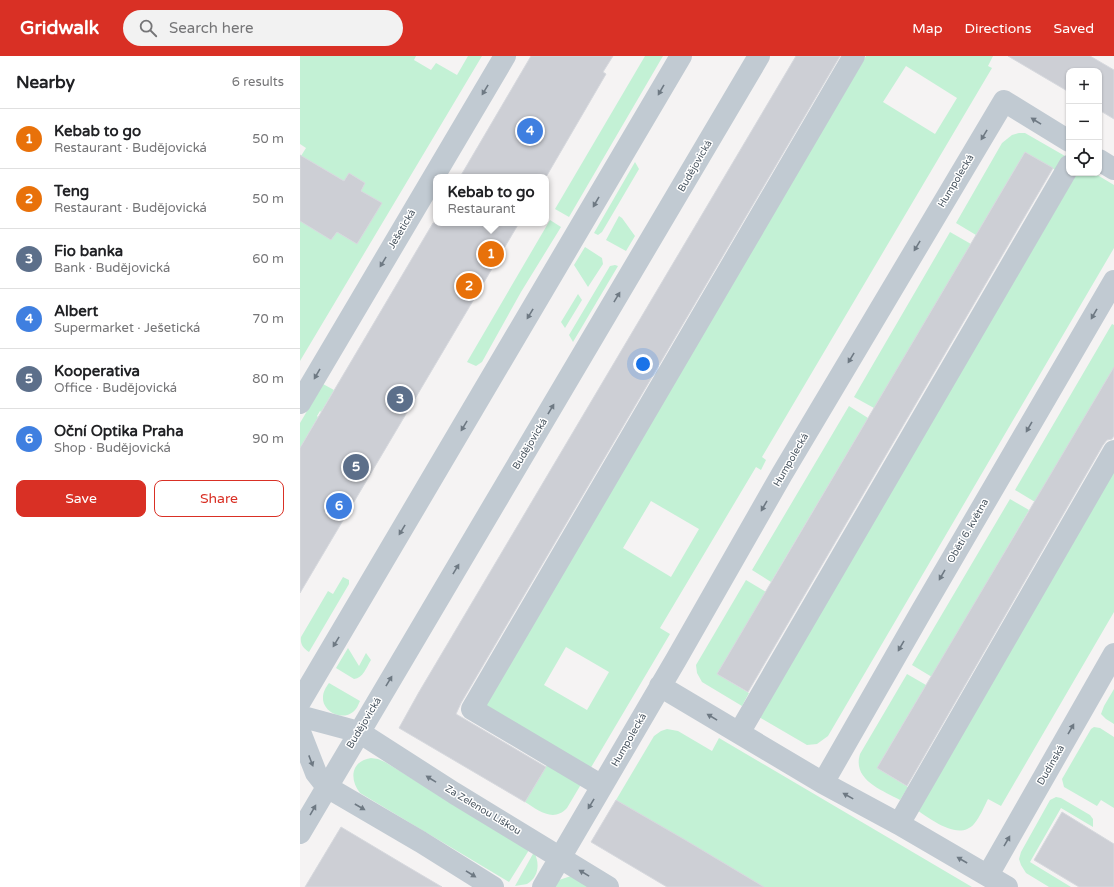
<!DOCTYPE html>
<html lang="en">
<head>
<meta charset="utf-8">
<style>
	body { margin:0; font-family:"Varela Round",sans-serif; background:#f2f2f2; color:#202124 }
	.controls { position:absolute; right:12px; top:12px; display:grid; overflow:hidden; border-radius:8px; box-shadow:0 1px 3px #0004 }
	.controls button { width:36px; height:36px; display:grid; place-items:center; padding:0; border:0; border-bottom:1px solid #e0e0e0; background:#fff; color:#202124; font:20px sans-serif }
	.you { position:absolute; left:343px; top:308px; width:14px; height:14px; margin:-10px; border:3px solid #fff; border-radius:50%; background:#1a73e8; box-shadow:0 0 0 6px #1a73e833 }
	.badge { display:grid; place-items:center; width:26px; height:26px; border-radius:50%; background:#d93025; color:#fff; font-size:13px; font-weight:700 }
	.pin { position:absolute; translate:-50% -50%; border:2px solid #fff; box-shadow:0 1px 4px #0006 }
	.popup { position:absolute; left:133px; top:118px; width:116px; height:52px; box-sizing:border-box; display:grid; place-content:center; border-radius:8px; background:#fff; filter:drop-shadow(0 1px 3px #0005); font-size:13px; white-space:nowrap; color:#757577 }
	.popup b { font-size:15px; color:#202124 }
	.popup::after { content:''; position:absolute; left:50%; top:100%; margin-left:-8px; border:8px solid transparent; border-top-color:#fff }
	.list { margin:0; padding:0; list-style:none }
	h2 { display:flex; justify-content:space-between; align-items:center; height:52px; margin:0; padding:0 16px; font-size:17px }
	h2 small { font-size:13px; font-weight:400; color:#757577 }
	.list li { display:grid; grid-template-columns:26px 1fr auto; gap:12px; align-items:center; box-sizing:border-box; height:60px; padding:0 16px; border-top:1px solid #e0e0e0 }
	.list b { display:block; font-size:15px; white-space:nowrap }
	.list p { margin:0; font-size:13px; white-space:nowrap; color:#757577 }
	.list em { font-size:13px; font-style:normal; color:#757577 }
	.actions { display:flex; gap:8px; padding:12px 16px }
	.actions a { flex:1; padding:9px 0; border:1px solid #d93025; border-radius:8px; text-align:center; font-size:14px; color:#d93025 }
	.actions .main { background:#d93025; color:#fff }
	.icon { flex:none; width:22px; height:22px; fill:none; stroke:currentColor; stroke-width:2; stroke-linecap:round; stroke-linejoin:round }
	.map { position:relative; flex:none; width:814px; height:831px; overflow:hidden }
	header { display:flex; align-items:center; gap:24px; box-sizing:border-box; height:56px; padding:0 20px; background:#d93025; color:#fff }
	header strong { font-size:19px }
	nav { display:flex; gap:22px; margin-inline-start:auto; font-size:14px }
	.search { width:280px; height:36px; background:#f2f2f2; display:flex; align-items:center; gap:10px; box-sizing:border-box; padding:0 14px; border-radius:22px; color:#757577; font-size:15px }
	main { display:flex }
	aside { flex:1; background:#fff }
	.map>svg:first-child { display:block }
	.green { fill:#c3f1d5; fill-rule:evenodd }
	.building { fill:#cdcfd5; stroke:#d7d9de }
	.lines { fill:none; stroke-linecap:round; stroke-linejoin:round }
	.minor { stroke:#c1cad2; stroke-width:22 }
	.oneway { fill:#6e7983 }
	.labels { text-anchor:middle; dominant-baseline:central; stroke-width:3; stroke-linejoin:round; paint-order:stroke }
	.street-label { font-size:10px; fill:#4a5661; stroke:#fff }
</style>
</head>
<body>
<header>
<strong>Gridwalk</strong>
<div class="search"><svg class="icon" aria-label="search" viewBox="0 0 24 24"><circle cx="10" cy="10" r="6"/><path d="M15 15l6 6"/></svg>Search here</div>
<nav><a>Map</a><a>Directions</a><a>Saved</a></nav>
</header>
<main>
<aside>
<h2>Nearby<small>6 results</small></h2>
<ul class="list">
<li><span class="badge" style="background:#e8710a">1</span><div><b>Kebab to go</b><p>Restaurant · Budějovická</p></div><em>50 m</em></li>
<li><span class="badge" style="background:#e8710a">2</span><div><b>Teng</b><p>Restaurant · Budějovická</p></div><em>50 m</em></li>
<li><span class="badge" style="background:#5c6f8a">3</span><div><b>Fio banka</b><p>Bank · Budějovická</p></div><em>60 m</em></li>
<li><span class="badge" style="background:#3f7fe0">4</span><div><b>Albert</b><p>Supermarket · Ješetická</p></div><em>70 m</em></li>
<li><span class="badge" style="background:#5c6f8a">5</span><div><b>Kooperativa</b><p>Office · Budějovická</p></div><em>80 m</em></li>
<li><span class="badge" style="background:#3f7fe0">6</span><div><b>Oční Optika Praha</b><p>Shop · Budějovická</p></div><em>90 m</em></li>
</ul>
<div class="actions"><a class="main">Save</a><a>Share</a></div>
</aside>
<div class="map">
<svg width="814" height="831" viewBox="0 0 814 831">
	<rect width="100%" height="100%" fill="#f5f3f3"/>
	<path class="green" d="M 0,0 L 116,0 L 114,4 L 131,14 L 136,7 L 157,19 L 168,0 L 182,0 L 0,305 L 0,155 L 31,184 L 37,176 L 57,188 L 81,147 L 61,135 L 65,127 L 49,117 L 44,125 L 1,100 L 6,92 L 0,88 Z
		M 345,0 L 363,0 L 269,161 L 255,153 Z
		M 566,0 L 693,0 L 688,10 L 692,12 L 462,401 L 466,404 L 461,414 L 456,411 L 360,572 L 370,578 L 267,752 C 253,767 238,754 225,746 L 256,694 L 181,650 ZM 606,10 L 657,42 L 635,78 L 583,46 ZM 351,445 L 399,473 L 371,521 L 323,492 ZM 266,591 L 309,616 L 287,654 L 244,629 Z
		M 719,77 L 725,77 L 765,100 L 757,115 L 725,96 L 676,179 L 656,167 L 702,87 L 712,79 Z
		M 335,106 L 339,113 L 302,176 L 298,179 L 294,177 Z
		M 777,117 L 794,117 L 814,129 L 814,192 L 528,680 L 517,688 L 507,689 L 459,661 Z
		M 319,160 L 322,162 L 335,180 L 326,195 L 306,184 Z
		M 250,164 L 261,171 L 221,236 L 182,306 L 176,310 L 167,306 Z
		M 650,176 L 671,188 L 574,352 L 554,341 Z
		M 285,191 L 302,202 L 303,208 L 288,231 L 274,209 Z
		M 315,209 L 318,210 L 273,286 L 269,279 L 310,210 Z
		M 278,238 L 282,244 L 265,272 L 261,266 Z
		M 812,268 L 814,269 L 814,311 L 735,446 L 715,434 Z
		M 23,328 L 34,334 L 21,356 L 20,355 L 17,360 L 18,361 L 0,392 L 0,367 Z
		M 549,350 L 568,362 L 471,526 L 452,514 Z
		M 814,406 L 814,556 L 701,750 L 688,743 C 684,751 680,761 674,768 C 658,786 630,762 615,753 Z
		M 710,443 L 729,454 L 632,621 L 612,609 Z
		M 43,521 L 49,524 L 49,528 L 9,596 C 3,592 0,588 1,581 L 28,535 L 33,538 Z
		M 446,524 L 466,536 L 417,618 L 449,637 L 442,650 L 402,626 L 397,617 L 396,609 Z
		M 48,592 L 59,610 L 66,597 L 71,604 C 66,612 63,622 54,623 L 36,612 Z
		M 607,618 L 626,629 L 577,712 L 608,731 L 600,744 C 582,734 552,724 560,698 Z
		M 29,627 L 60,645 C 58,649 57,653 53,656 C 42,665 22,656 23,641 C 23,636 26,631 29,627 Z
		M 814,633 L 814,668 L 806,663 L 801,658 L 804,650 Z
		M 794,671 L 800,672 L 814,681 L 814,752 L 801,744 L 797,750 L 764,731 L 762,723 L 791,673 Z
		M 367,673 L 378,675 L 412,695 L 419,682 L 672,831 L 464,831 L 316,744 L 354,680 L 361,675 Z
		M 71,702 L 78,703 L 85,706 L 229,794 L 209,826 L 60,737 C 49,723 51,705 71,702 Z
		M 756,741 L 761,742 L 790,759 L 793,763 L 793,771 L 761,752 L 730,806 L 771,831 L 749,831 L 726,817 L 721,809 L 719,803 L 721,796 L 750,744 Z
		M 234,796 C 240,807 239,821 227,828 C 224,829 218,829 215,830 Z
		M 271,820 L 298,831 L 254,831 L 259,824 Z"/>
	<path class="building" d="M 231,0 L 313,0 L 303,16 L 306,18 L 246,121 L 160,121 Z
		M 496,0 L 540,0 L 161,647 L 156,658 L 246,711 L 225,746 L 99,672 L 119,636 Z
		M 708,0 L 790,0 L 814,14 L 814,63 L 799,54 L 799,15 L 769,15 L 769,36 Z
		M 725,96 L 753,112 L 448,636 L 417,618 Z
		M 0,99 L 44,125 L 49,117 L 65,127 L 61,135 L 82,147 L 57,188 L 37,176 L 31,184 L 0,165 Z
		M 133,167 L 219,167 L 0,537 L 0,392 Z
		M 814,311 L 814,380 L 812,383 L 807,384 L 803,389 L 607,730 L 577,712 Z
		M 316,744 L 387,785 L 464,831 L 367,831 L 291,786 Z
		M 762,756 L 814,788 L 814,831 L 779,831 L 734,804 Z
		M 41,771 L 103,808 L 142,831 L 5,831 Z"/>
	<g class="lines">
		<path class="minor" d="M 799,104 L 814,113
			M 0,347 L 205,0
			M 360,630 L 523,727 L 599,768 L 707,831
			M 0,646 L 381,0
			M 0,660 L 59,676 L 154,737 L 308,831
			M 0,676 L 16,717 L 27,731 L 121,786 L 193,831
			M 439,677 L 769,110
			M 523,727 L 621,556 L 814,225
			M 302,730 L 172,653 L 554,0
			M 599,768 L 814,395
			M 0,777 L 459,0
			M 688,819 L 814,598
			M 243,831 L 377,602 L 482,418 L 704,45 L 769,85"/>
	</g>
	<defs><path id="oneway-solid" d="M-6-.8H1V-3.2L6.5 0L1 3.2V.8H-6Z"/></defs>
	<g class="oneway">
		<use href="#oneway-solid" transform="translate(185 34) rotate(121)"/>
		<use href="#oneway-solid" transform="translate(361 34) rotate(120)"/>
		<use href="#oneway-solid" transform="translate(736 65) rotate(-148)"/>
		<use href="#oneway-solid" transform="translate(684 79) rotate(121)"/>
		<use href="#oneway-solid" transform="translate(296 146) rotate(120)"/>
		<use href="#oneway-solid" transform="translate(617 190) rotate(121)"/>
		<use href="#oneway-solid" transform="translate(83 206) rotate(121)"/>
		<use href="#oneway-solid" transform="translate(317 241) rotate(-59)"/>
		<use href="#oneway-solid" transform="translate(230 258) rotate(121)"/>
		<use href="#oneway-solid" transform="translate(794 258) rotate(120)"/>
		<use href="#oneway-solid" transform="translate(551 302) rotate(121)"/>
		<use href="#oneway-solid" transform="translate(17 318) rotate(120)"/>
		<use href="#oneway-solid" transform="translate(251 353) rotate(-59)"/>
		<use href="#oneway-solid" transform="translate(164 370) rotate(121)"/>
		<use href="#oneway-solid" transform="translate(729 371) rotate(120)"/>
		<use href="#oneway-solid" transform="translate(464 450) rotate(120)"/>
		<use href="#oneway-solid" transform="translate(102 474) rotate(121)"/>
		<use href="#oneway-solid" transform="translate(156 513) rotate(-59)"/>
		<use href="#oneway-solid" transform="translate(642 519) rotate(120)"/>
		<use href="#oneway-solid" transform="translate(36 586) rotate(121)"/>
		<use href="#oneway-solid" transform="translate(601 590) rotate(120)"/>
		<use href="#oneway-solid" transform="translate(89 625) rotate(-59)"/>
		<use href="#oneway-solid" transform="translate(412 661) rotate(-149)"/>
		<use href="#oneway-solid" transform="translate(771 673) rotate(-60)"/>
		<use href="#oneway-solid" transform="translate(11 705) rotate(69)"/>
		<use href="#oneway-solid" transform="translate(131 723) rotate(-148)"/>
		<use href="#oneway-solid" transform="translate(548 740) rotate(-151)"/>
		<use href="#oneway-solid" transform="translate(291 748) rotate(121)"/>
		<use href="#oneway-solid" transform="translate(60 751) rotate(30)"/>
		<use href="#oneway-solid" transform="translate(13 754) rotate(-60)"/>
		<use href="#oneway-solid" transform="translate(707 785) rotate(-60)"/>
		<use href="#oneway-solid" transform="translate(662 804) rotate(-150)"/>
		<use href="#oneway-solid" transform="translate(284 817) rotate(-149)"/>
		<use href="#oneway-solid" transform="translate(171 818) rotate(32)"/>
	</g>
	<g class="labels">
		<g class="street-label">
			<text transform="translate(395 110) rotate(-60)">Budějovická</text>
			<text transform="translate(656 125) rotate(-59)">Humpolecká</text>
			<text transform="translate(102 173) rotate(-59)">Ješetická</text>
			<text transform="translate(230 388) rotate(-59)">Budějovická</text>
			<text transform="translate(491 404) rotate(-60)">Humpolecká</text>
			<text transform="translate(668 475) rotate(-60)">Obětí 6. května</text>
			<text transform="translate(64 667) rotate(-59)">Budějovická</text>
			<text transform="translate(329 684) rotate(-60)">Humpolecká</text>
			<text transform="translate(751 709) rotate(-60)">Dudínská</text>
			<text transform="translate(183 754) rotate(31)">Za Zelenou Liškou</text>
		</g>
	</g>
</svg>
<div class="controls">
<button>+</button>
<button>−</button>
<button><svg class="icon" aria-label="locate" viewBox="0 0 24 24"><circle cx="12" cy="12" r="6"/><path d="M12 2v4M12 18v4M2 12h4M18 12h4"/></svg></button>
</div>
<div class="you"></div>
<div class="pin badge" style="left:191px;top:198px;background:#e8710a">1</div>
<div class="popup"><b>Kebab to go</b>Restaurant</div>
<div class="pin badge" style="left:169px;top:230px;background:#e8710a">2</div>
<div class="pin badge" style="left:100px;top:343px;background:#5c6f8a">3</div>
<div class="pin badge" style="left:230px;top:75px;background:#3f7fe0">4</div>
<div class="pin badge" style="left:56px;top:411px;background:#5c6f8a">5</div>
<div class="pin badge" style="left:39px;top:450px;background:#3f7fe0">6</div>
</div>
</main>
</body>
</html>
